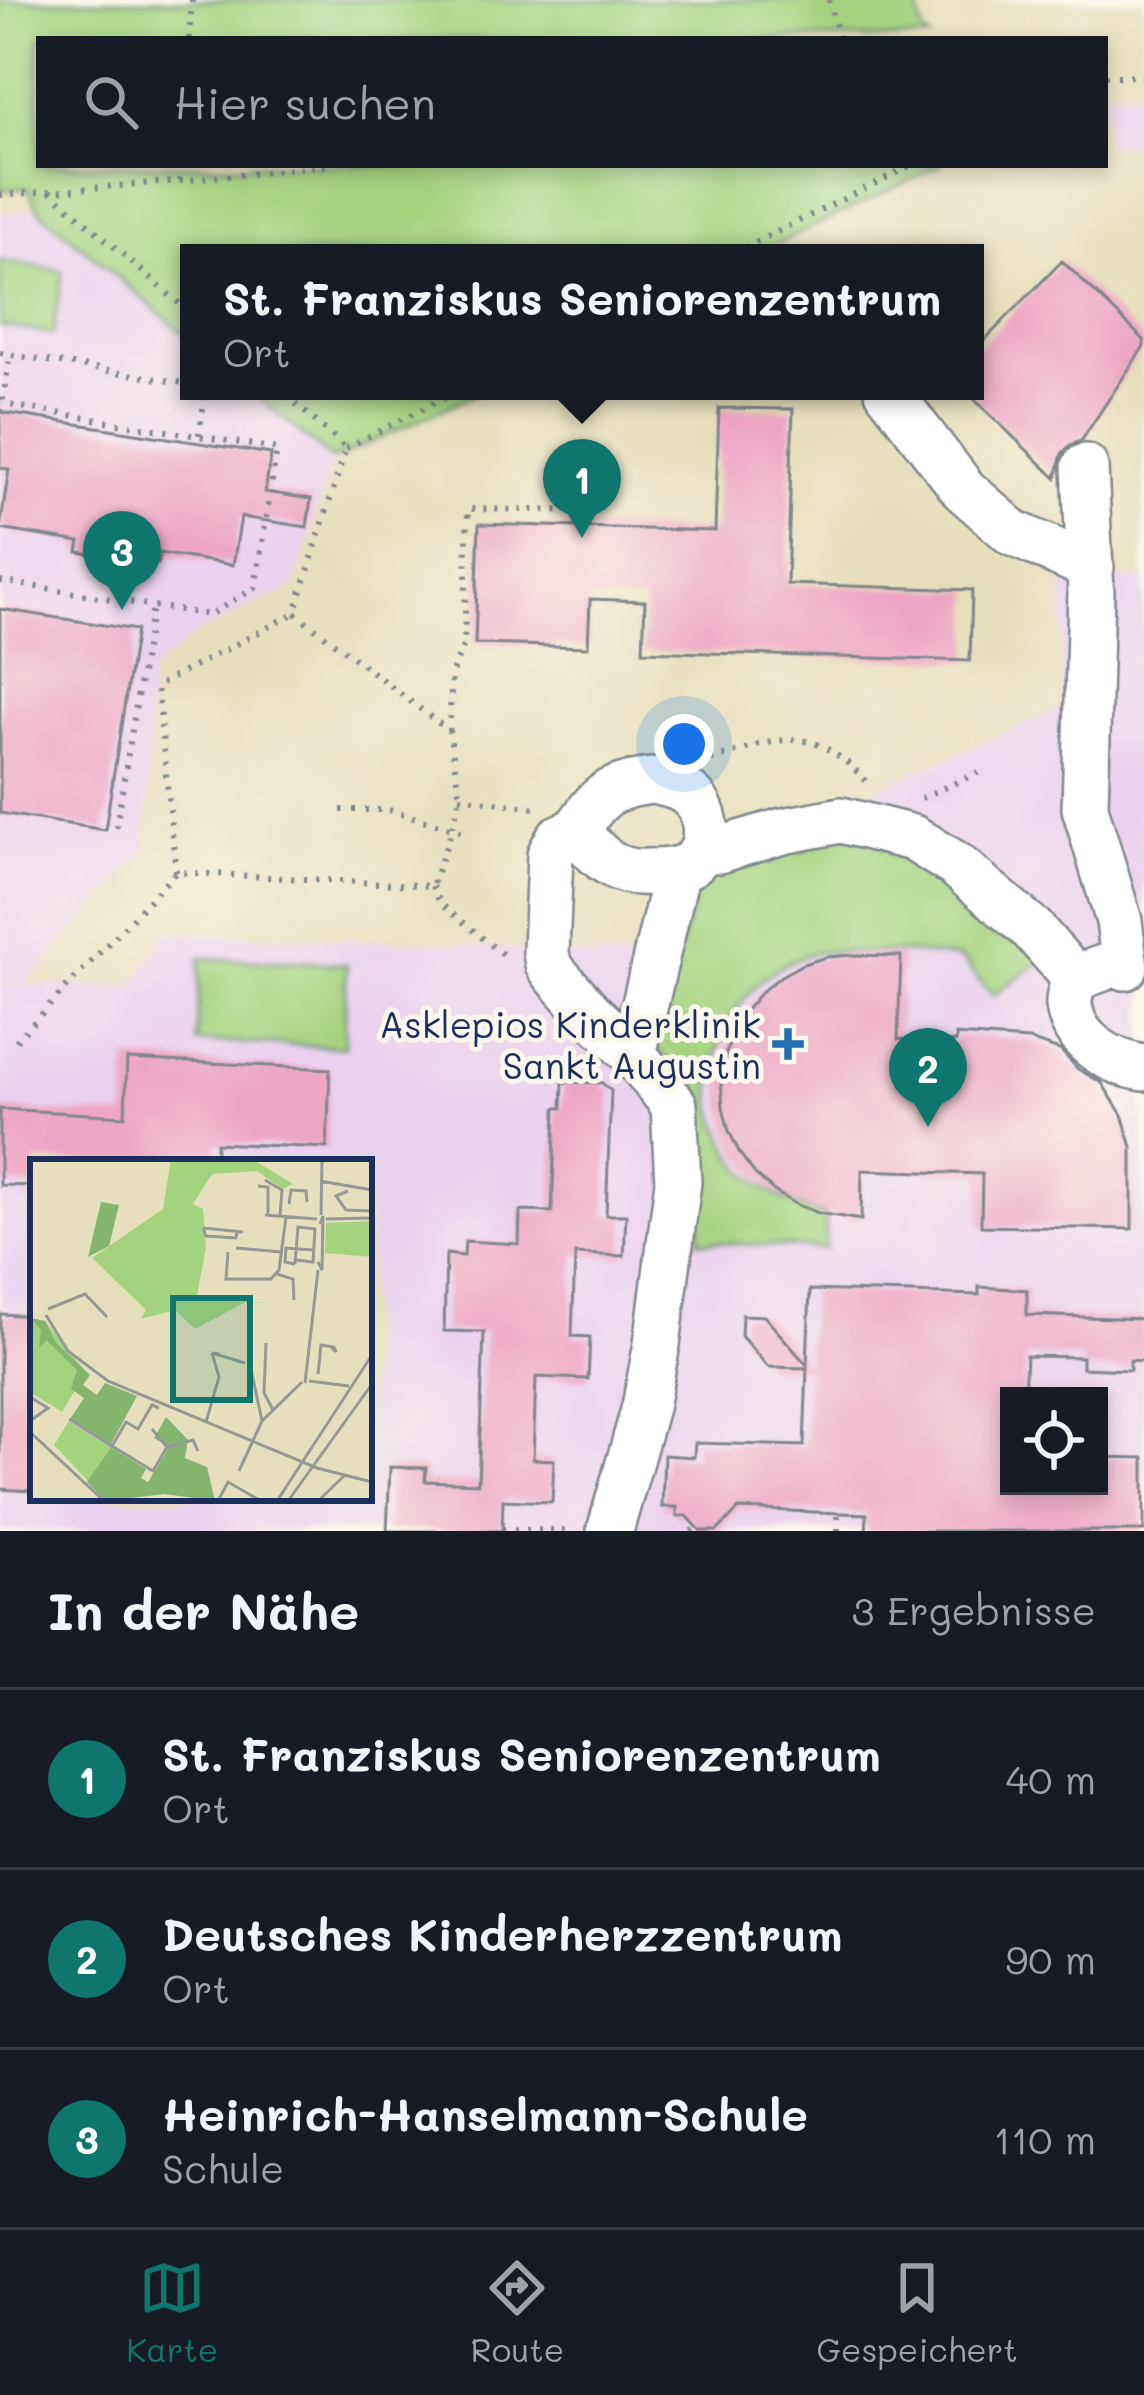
<!DOCTYPE html>
<html lang="de">
<head>
<meta charset="utf-8">
<style>
	body { margin:0; font-family:Mali,sans-serif; background:#20242c; color:#f1f3f6 }
	.controls { position:absolute; right:36px; bottom:36px; display:grid; overflow:hidden; border-radius:0px; box-shadow:0 6px 18px #0003 }
	.controls button { width:108px; height:108px; display:grid; place-items:center; padding:0; border:0; border-bottom:3px solid #363941; background:#171b24; color:#f1f3f6; font:60px sans-serif }
	.you { position:absolute; left:684px; top:744px; width:42px; height:42px; margin:-30px; border:9px solid #fff; border-radius:50%; background:#1a73e8; box-shadow:0 0 0 18px #1a73e833 }
	.badge { display:grid; place-items:center; width:78px; height:78px; border-radius:50%; background:#0f766e; color:#fff; font-size:39px; font-weight:700 }
	.pin { position:absolute; translate:-50% -99px; filter:drop-shadow(0 3px 6px #0008) }
	.pin::after { content:''; position:absolute; top:63px; width:42px; height:36px; background:inherit; clip-path:polygon(0 0,100% 0,50% 100%) }
	.popup { position:absolute; left:180px; top:244px; width:804px; height:156px; box-sizing:border-box; display:grid; place-content:center; border-radius:0px; background:#171b24; filter:drop-shadow(0 3px 9px #0005); font-size:39px; white-space:nowrap; color:#9ea1a6 }
	.popup b { font-size:45px; color:#f1f3f6 }
	.popup::after { content:''; position:absolute; left:50%; top:100%; margin-left:-24px; border:24px solid transparent; border-top-color:#171b24 }
	.list { margin:0; padding:0; list-style:none }
	h2 { display:flex; justify-content:space-between; align-items:center; height:156px; margin:0; padding:0 48px; font-size:51px }
	h2 small { font-size:39px; font-weight:400; color:#9ea1a6 }
	.list li { display:grid; grid-template-columns:78px 1fr auto; gap:36px; align-items:center; box-sizing:border-box; height:180px; padding:0 48px; border-top:3px solid #363941 }
	.list b { display:block; font-size:45px; white-space:nowrap }
	.list p { margin:0; font-size:39px; white-space:nowrap; color:#9ea1a6 }
	.list em { font-size:39px; font-style:normal; color:#9ea1a6 }
	.icon { flex:none; width:66px; height:66px; fill:none; stroke:currentColor; stroke-width:2; stroke-linecap:round; stroke-linejoin:round }
	.map { position:relative; flex:none; width:1144px; height:1531px; overflow:hidden }
	.search { position:absolute; background:#171b24; box-shadow:0 6px 18px #0003; left:36px; right:36px; top:36px; height:132px; display:flex; align-items:center; gap:30px; box-sizing:border-box; padding:0 42px; border-radius:0px; color:#9ea1a6; font-size:45px }
	.sheet { height:696px; background:#171b24 }
	nav { display:flex; justify-content:space-around; align-items:center; box-sizing:border-box; height:168px; border-top:3px solid #363941; background:#171b24; font-size:33px; color:#9ea1a6 }
	nav a { display:grid; justify-items:center; gap:6px }
	nav .on { color:#0f766e }
	.map>svg:first-child { display:block }
	.built { fill:#e9d2ed; fill-rule:evenodd }
	.green { fill:#a4d380; stroke:#60816f; stroke-width:3 }
	.building { fill:#eda7c4 }
	.lines { fill:none; stroke-linecap:round; stroke-linejoin:round }
	.minor-casing { stroke:#80878c; stroke-width:50 }
	.path { stroke:#80878c; stroke-width:6; stroke-dasharray:3 9; stroke-linecap:butt }
	.minor { stroke:#fff; stroke-width:45 }
	.poi-dot { fill:#1f6fb2; stroke:#fbf7ec; stroke-width:4.5 }
	.labels { text-anchor:middle; dominant-baseline:central; stroke-width:10; stroke-linejoin:round; paint-order:stroke }
	.poi-label { font-size:36px; fill:#1b2f5e; stroke:#fbf7ec; text-anchor:end }
	.inset-road { fill:none; stroke:#959996; stroke-width:3 }
	.view { fill:#0f766e; fill-opacity:0.15; stroke:#0f766e; stroke-width:6 }
	.inset-edge { fill:none; stroke:#1b2f5e; stroke-width:6 }
</style>
</head>
<body>
<div class="map">
<svg width="1144" height="1531" viewBox="0 0 1144 1531">
	<rect width="100%" height="100%" fill="#fbf7ec"/>
	<filter id="ink" filterUnits="userSpaceOnUse"><feTurbulence type="fractalNoise" baseFrequency=".00833" numOctaves="2"/><feDisplacementMap in="SourceGraphic" scale="24" xChannelSelector="R" yChannelSelector="G"/><feConvolveMatrix kernelMatrix="1 2 1 2 8 2 1 2 1" color-interpolation-filters="sRGB"/></filter>
	<filter id="wash" filterUnits="userSpaceOnUse"><feTurbulence type="fractalNoise" baseFrequency=".004" numOctaves="4" result="noise"/><feDisplacementMap in="SourceGraphic" scale="48" xChannelSelector="R" yChannelSelector="G"/><feGaussianBlur stdDeviation="2.7" result="paint"/><feColorMatrix in="noise" values="0 0 0 0 0 0 0 0 0 0 0 0 0 0 0 0 0 1.4 0 .05"/><feComposite in="paint" operator="in"/></filter>
	<g filter="url(#wash)">
		<rect width="100%" height="100%" fill="#e6dfbb"/>
		<path class="built" d="M 1105,90 L 1144,92 L 1144,146 L 1105,144 Z
			M 38,209 L 189,338 L 189,391 L 251,391 L 332,460 L 295,586 L 194,635 L 150,673 L 147,850 L 27,983 L 0,981 L 0,213 Z
			M 1064,577 L 1144,579 L 1144,1531 L 0,1531 L 0,984 L 133,986 L 167,932 L 435,942 L 663,963 L 692,869 L 1061,708 ZM 33,1162 L 369,1162 L 369,1498 L 33,1498 ZM 1009,1396 L 1099,1396 L 1099,1486 L 1009,1486 Z"/>
		<path class="green" d="M 0,0 L 797,0 L 842,4 L 842,0 L 916,0 L 923,32 L 930,39 L 39,39 L 39,165 L 942,165 L 759,253 L 189,253 L 189,338 L 38,209 L 28,188 L 0,190 Z
			M 0,261 L 63,271 L 53,334 L 0,326 Z
			M 251,391 L 482,391 L 332,460 Z
			M 844,830 L 901,846 L 1044,958 L 993,996 L 961,959 C 924,953 889,951 852,952 C 840,952 827,951 815,953 C 752,965 708,1037 712,1098 C 712,1110 727,1146 735,1158 C 754,1189 792,1204 825,1217 L 825,1249 L 700,1241 L 694,1112 L 676,1070 L 651,1042 L 700,876 L 729,869 Z
			M 200,958 L 347,964 L 344,1047 L 197,1042 Z"/>
		<g id="blocks">
			<path class="building" d="M 1062,261 L 1144,340 L 1144,346 L 1081,441 L 1070,445 L 1062,454 L 1056,478 L 975,400 L 975,350 Z
				M 719,408 L 793,409 L 787,584 L 972,590 L 970,661 L 643,651 L 645,601 L 590,599 L 588,647 L 475,644 L 479,524 L 715,531 Z
				M 0,412 L 271,454 L 265,492 L 311,499 L 307,527 L 241,517 L 233,565 L 160,553 L 158,564 L 78,552 L 80,542 L 0,529 L 9,469 L 0,468 Z
				M 0,609 L 136,630 L 105,830 L 0,813 Z
				M 852,955 L 901,956 L 898,1039 L 956,1042 L 956,1035 L 1029,1040 L 1060,1050 L 1078,1069 L 1102,1083 L 1122,1115 L 1132,1147 L 1132,1229 L 981,1226 L 982,1174 L 862,1170 L 861,1220 L 818,1213 L 795,1204 L 774,1191 L 755,1174 L 740,1154 L 729,1131 L 723,1107 L 721,1082 L 725,1057 L 732,1033 L 745,1011 L 761,992 L 781,976 L 803,964 L 827,957 Z
				M 127,1059 L 330,1069 L 327,1148 L 216,1143 L 216,1162 L 33,1162 L 33,1186 L 0,1185 L 0,1109 L 125,1116 Z
				M 563,1082 L 602,1083 L 611,1091 L 606,1215 L 626,1215 L 624,1256 L 575,1254 L 572,1336 L 590,1337 L 588,1379 L 536,1377 L 533,1459 L 554,1460 L 552,1502 L 503,1500 L 502,1531 L 387,1531 L 390,1467 L 426,1468 L 425,1481 L 478,1483 L 484,1332 L 444,1331 L 446,1254 L 464,1256 L 465,1241 L 519,1244 L 520,1211 L 552,1212 L 556,1108 L 562,1108 Z
				M 979,1287 L 1027,1290 L 1027,1315 L 1144,1319 L 1144,1361 L 1130,1360 L 1130,1370 L 1082,1368 L 1082,1357 L 1026,1356 L 1024,1396 L 1009,1396 L 1009,1486 L 1099,1486 L 1099,1457 L 1144,1458 L 1144,1531 L 866,1531 L 867,1514 L 739,1509 L 717,1531 L 701,1531 L 687,1516 L 677,1516 L 677,1507 L 662,1507 L 664,1455 L 694,1457 L 695,1443 L 804,1446 L 807,1368 L 768,1367 L 741,1336 L 742,1315 L 764,1316 L 807,1365 L 810,1290 L 979,1295 Z
				M 0,1314 L 33,1316 L 33,1491 L 0,1489 Z"/>
		</g>
	</g>
	<g filter="url(#ink)">
		<use href="#blocks" fill-opacity="0" stroke="#80878c" stroke-width="3"/>
		<g class="lines">
			<defs>
				<path id="minor" d="M 888,391 L 964,490 L 1013,533 L 1091,567
					M 1085,467 L 1091,592 L 1085,808 L 1119,921 L 1125,967
					M 651,781 C 664,783 677,785 687,793 C 707,807 713,843 694,861 C 682,872 663,872 648,872 C 635,873 622,871 611,864 C 597,856 587,842 576,831 C 599,795 608,787 651,781 Z
					M 576,831 L 559,838 L 550,855 L 546,952 L 548,964 L 556,975 L 589,1012 L 633,1054 L 674,1105 L 678,1182 L 657,1344 L 645,1407 L 610,1531
					M 703,847 L 719,850 L 783,831 L 841,820 L 913,838 L 956,865 L 1032,929 L 1075,978
					M 1103,968 L 1075,978 C 1073,986 1068,996 1069,1005 C 1073,1042 1111,1063 1144,1068
					M 633,1054 L 677,870"/>
			</defs>
			<use href="#minor" class="minor-casing"/>
			<path class="path" d="M 829,0 L 839,39
				M 189,39 L 192,0
				M 1105,76 L 1144,76
				M 180,181 L 181,165
				M 50,191 L 189,312
				M 0,195 L 180,181 L 334,165
				M 734,253 L 912,165
				M 0,353 L 189,384
				M 1,412 L 10,355
				M 199,435 L 206,391
				M 346,448 L 458,391
				M 0,581 L 209,615 L 255,588 L 277,449 L 2,404
				M 449,731 L 452,672 L 464,644 L 468,509 L 594,511
				M 711,760 C 785,737 811,721 870,785
				M 460,797 L 536,808
				M 921,798 L 984,770
				M 341,810 L 389,810 L 466,833
				M 105,826 L 116,828 L 152,606
				M 176,872 L 157,686 L 295,613
				M 432,886 L 441,904 L 507,958
				M 16,1041 L 176,872 L 432,886 L 452,829 L 460,797 L 449,731 L 295,613 L 346,448 L 281,391
				M 502,1529 L 570,1531
				M 691,1531 L 698,1527
				M 838,1531 L 838,1513"/>
			<use href="#minor" class="minor"/>
		</g>
	</g>
	<path class="poi-dot" d="M782 1026h12v12h12v12h-12v12h-12v-12h-12v-12h12z"/>
	<g class="labels">
		<g class="poi-label">
			<text x="761" y="1023">Asklepios Kinderklinik<tspan x="761" dy="41">Sankt Augustin</tspan></text>
		</g>
	</g>
	<g transform="translate(30 1159)">
		<rect width="342" height="342" fill="#e6dfbb"/>
		<path d="M 141,0 L 222,0 L 263,25 L 253,30 L 227,12 L 182,15 L 163,45 L 173,50 L 176,89 L 167,136 L 235,144 L 216,143 L 165,170 L 145,151 L 111,160 L 116,151 L 62,99 L 133,50 ZM 342,62 L 342,98 L 295,94 L 296,64 ZM 0,159 L 15,162 L 56,213 L 32,253 L 0,233 ZM 39,262 L 81,288 L 58,322 L 24,286 Z" fill="#a4d380"/>
		<path d="M 71,43 L 89,46 L 79,87 L 58,98 ZM 0,159 L 15,162 L 26,184 L 60,216 L 53,226 L 67,236 L 75,224 L 107,237 L 81,285 L 40,260 L 54,239 L 41,230 L 47,211 L 17,182 L 9,188 L 11,171 ZM 136,258 L 158,281 L 155,299 L 177,308 L 185,342 L 135,335 L 75,342 L 57,323 L 81,288 L 116,310 L 111,319 L 118,323 L 139,288 L 124,279 Z" fill="#83b56e"/>
		<path class="inset-road" d="M 235,21 L 252,31 L 250,57M 290,22 L 342,31M 228,27 L 238,28 L 238,56M 318,32 L 306,37 L 316,51 L 342,52M 259,45 L 261,31 L 276,32 L 277,43M 235,56 L 287,60M 291,56 L 292,0M 296,60 L 342,59M 173,69 L 176,77 L 206,79 L 207,72M 173,69 L 213,73M 206,89 L 251,93M 198,93 L 196,120 L 241,120 L 249,111 L 256,58M 288,103 L 292,111 L 293,57 L 290,65M 265,105 L 268,68 L 285,70 L 283,103 L 266,101M 265,105 L 255,103 L 256,89 L 283,91M 247,115 L 263,120 L 264,141M 18,150 L 55,135 L 77,158M 16,156 L 38,192 L 78,222 L 287,309 L 342,323M 236,184 L 234,234 L 243,251M 190,195 L 182,194 L 215,204M 221,210 L 232,262M 276,215 L 275,224 L 288,111M 288,215 L 291,186 L 304,188 L 306,193 L 301,188M 279,222 L 319,227M 0,238 L 18,249 L 0,262M 39,260 L 82,287M 176,263 L 189,218 L 182,194M 122,270 L 137,288 L 123,312 L 82,287 L 96,263 L 108,270 L 122,246 L 129,249M 0,273 L 74,342M 137,288 L 163,281 L 168,292M 209,312 L 232,262 L 272,223M 188,342 L 198,323 L 231,342M 247,342 L 342,196M 258,342 L 342,225M 288,342 L 314,317"/>
		<path class="view" d="M 143,139 L 220,139 L 220,241 L 143,241 Z"/>
		<rect width="342" height="342" class="inset-edge"/>
	</g>
</svg>
<div class="controls">
<button><svg class="icon" aria-label="locate" viewBox="0 0 24 24"><circle cx="12" cy="12" r="6"/><path d="M12 2v4M12 18v4M2 12h4M18 12h4"/></svg></button>
</div>
<div class="you"></div>
<div class="pin badge" style="left:582px;top:538px">1</div>
<div class="popup"><b>St. Franziskus Seniorenzentrum</b>Ort</div>
<div class="pin badge" style="left:928px;top:1127px">2</div>
<div class="pin badge" style="left:122px;top:610px">3</div>
<div class="search"><svg class="icon" aria-label="search" viewBox="0 0 24 24"><circle cx="10" cy="10" r="6"/><path d="M15 15l6 6"/></svg>Hier suchen</div>
</div>
<section class="sheet">
<h2>In der Nähe<small>3 Ergebnisse</small></h2>
<ul class="list">
<li><span class="badge">1</span><div><b>St. Franziskus Seniorenzentrum</b><p>Ort</p></div><em>40 m</em></li>
<li><span class="badge">2</span><div><b>Deutsches Kinderherzzentrum</b><p>Ort</p></div><em>90 m</em></li>
<li><span class="badge">3</span><div><b>Heinrich-Hanselmann-Schule</b><p>Schule</p></div><em>110 m</em></li>
</ul>
</section>
<nav>
<a class="on"><svg class="icon" aria-label="map" viewBox="0 0 24 24"><path d="M3 6l6-2 6 2 6-2v14l-6 2-6-2-6 2zM9 4v14M15 6v14"/></svg>Karte</a>
<a><svg class="icon" aria-label="directions" viewBox="0 0 24 24"><path d="M12 3l9 9-9 9-9-9zM9 14v-3h6M13 9l2 2-2 2"/></svg>Route</a>
<a><svg class="icon" aria-label="saved" viewBox="0 0 24 24"><path d="M7 4h10v16l-5-4-5 4z"/></svg>Gespeichert</a>
</nav>
</body>
</html>
